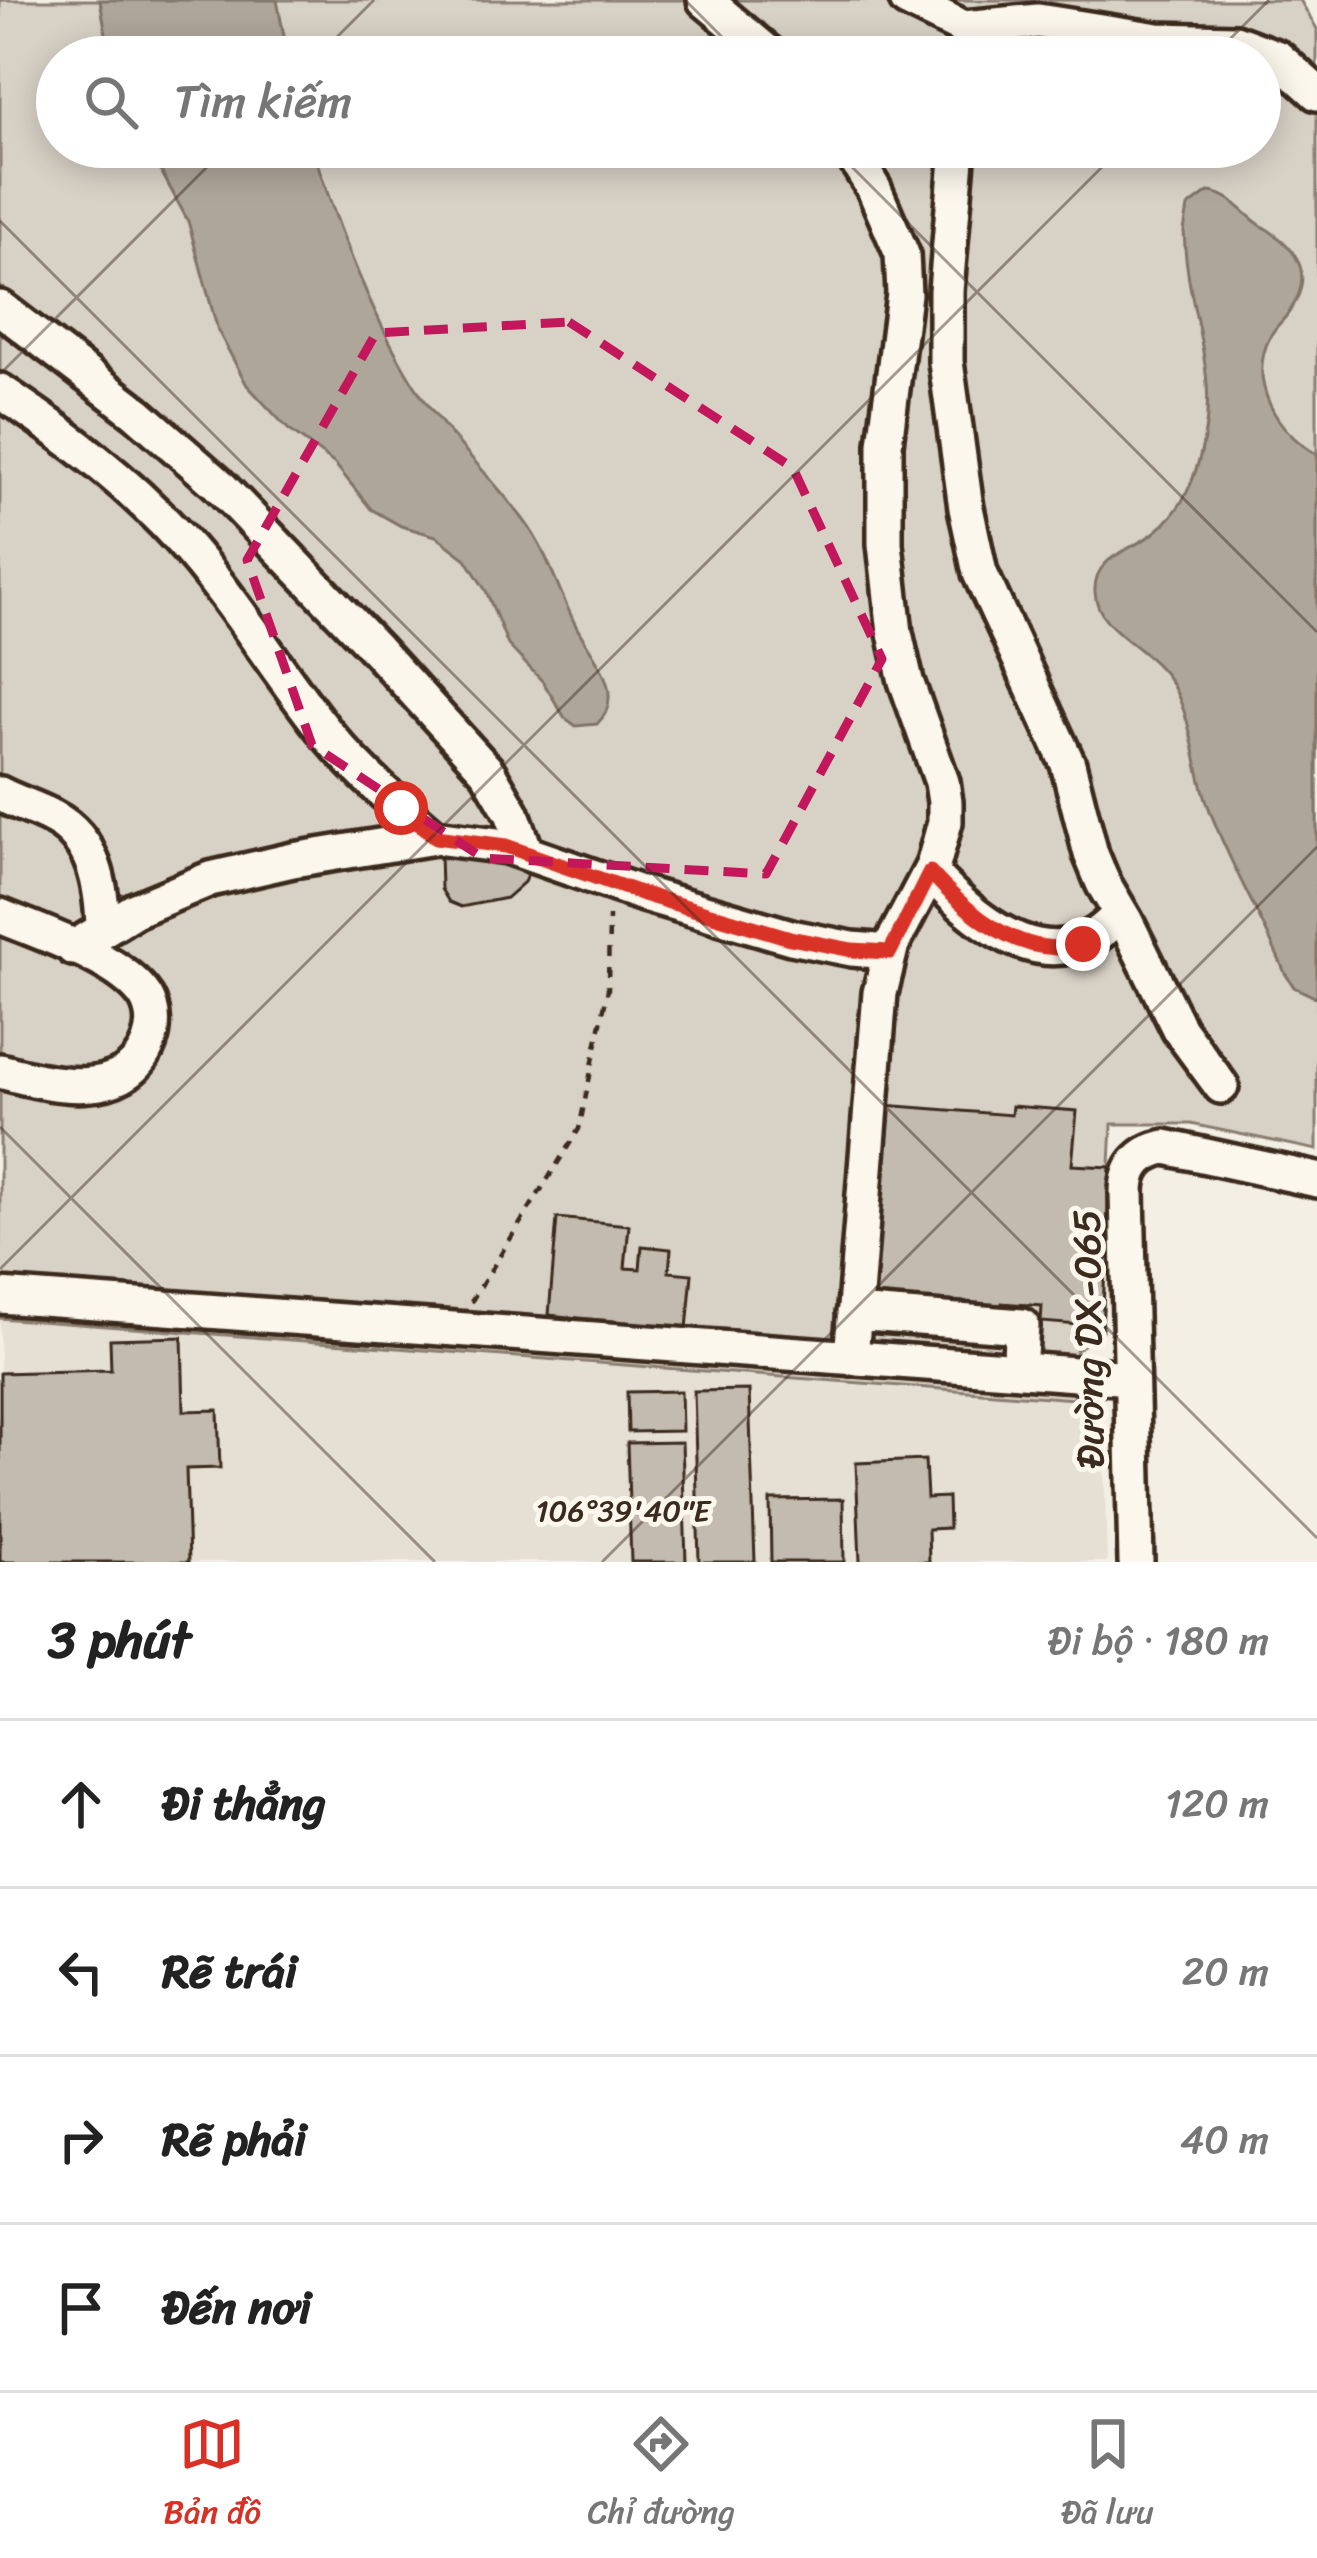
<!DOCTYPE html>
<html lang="vi">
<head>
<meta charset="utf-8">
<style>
	body { margin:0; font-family:Sriracha,sans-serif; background:#f6f6f6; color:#222 }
	.stop { position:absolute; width:36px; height:36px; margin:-27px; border:9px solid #d93025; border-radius:50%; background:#fff }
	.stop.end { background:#d93025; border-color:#fff; box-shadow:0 3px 12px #0008 }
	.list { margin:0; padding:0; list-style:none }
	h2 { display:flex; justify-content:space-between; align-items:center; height:156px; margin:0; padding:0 48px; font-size:51px }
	h2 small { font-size:39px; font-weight:400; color:#767676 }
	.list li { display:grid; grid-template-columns:78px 1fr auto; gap:36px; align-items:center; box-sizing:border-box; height:168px; padding:0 48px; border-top:3px solid #e0e0e0 }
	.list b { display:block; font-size:45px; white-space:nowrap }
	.list em { font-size:39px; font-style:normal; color:#767676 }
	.icon { flex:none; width:66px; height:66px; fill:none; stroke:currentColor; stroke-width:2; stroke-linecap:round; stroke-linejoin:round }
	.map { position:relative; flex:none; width:1317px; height:1562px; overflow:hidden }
	.search { position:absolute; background:#fff; box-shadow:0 6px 30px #0003; left:36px; right:36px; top:36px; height:132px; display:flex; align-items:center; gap:30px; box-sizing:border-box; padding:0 42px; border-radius:66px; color:#767676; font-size:45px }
	.sheet { height:828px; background:#fff }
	nav { display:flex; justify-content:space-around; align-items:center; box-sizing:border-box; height:168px; border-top:3px solid #e0e0e0; background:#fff; font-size:33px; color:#767676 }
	nav a { display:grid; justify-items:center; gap:6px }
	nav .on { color:#d93025 }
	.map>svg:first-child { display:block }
	.built { fill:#e5dfd4 }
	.green { fill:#d8d1c6; stroke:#8a7e72; stroke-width:3; fill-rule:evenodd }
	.water { fill:#afa69a; stroke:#817468; stroke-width:3 }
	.building { fill:#c3bbb0; stroke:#3b2a1e; stroke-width:3 }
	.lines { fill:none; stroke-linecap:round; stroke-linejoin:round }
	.minor-casing { stroke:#3b2a1e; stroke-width:42 }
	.path { stroke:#3b2a1e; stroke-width:4.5; stroke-dasharray:9 9; stroke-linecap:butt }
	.minor { stroke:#fbf7ec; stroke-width:33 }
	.route { stroke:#d93025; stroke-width:15 }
	.marked { fill:none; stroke:#c2185b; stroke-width:9; stroke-dasharray:24 15; stroke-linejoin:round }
	.ticks { fill:none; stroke:#3b2a1e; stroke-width:3; stroke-opacity:0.45 }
	.labels { text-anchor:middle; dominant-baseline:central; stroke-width:10; stroke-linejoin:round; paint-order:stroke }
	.street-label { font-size:39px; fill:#3b2a1e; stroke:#fbf7ec }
	.ticks-label { font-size:30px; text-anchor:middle; fill:#3b2a1e; stroke:#fbf7ec; stroke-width:10; stroke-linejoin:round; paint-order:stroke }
</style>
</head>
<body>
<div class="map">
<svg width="1317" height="1562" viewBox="0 0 1317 1562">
	<rect width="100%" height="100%" fill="#f3efe4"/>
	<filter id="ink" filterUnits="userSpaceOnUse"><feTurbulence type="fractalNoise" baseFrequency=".00833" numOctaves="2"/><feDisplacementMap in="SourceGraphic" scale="24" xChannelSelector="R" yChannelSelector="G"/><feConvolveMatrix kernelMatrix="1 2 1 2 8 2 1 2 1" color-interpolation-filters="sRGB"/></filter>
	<g filter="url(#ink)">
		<path class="built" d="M 0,1318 L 1102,1401 L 1107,1562 L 0,1562 Z"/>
		<path class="green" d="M 0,0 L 1300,0 L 1317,29 L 1317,1150 L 1191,1124 L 1112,1124 L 1102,1331 L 1076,1350 L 1074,1399 L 0,1318 ZM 57,57 L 1260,57 L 1260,147 L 57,147 Z"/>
		<path class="water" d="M 100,0 L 277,0 L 288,57 L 110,57 Z
			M 148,147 L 312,147 C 336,222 365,299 404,368 C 438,428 483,466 523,519 C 548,552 558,590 576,626 C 592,657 628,693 597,724 L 576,726 L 565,718 L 543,682 L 508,645 L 486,591 L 466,559 L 436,536 L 401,526 L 371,509 L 335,464 L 288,429 L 247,385 L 218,331 L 188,221 Z
			M 1208,192 C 1232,193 1243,215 1262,226 C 1298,248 1317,275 1287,315 C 1281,323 1274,328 1270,337 C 1247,382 1277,433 1317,454 L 1317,998 L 1294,987 L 1285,973 C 1262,917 1229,864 1209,808 C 1194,768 1194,724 1173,686 C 1152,646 1097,633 1095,592 C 1093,555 1133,551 1155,532 C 1172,519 1184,501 1192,481 C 1230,382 1187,325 1184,231 L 1188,207 Z"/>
		<path class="building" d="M 440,853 L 486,858 L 529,871 L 524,882 L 506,898 L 461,907 L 449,902 L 441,889 Z
			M 884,1105 L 1011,1115 L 1012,1106 L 1077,1111 L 1072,1165 L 1110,1167 L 1102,1327 L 1041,1322 L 1042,1306 L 1002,1303 L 1001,1310 L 870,1300 Z
			M 557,1218 L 629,1225 L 625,1268 L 640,1269 L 642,1246 L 671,1249 L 669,1272 L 692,1274 L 687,1329 L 549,1315 Z
			M 182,1337 L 184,1411 L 218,1410 L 220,1468 L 186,1469 L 189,1562 L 0,1562 L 0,1373 L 111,1370 L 110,1339 Z
			M 749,1390 L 755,1562 L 699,1562 L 694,1391 Z
			M 681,1391 L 682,1431 L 628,1432 L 627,1392 Z
			M 682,1442 L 686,1562 L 631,1562 L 627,1443 Z
			M 925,1460 L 927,1498 L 948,1497 L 949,1528 L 928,1529 L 929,1562 L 860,1562 L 856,1463 Z
			M 843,1499 L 844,1562 L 771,1562 L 770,1500 Z"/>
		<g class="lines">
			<defs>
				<path id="minor" d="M 705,0 L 773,57
					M 907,0 L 964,28 L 1038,21 L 1158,40 L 1235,42 L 1278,58 L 1317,93
					M 848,147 L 874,189 L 902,254 L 904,294 L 885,444 L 885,544 L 895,633 L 906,681 L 942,782 L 945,802 L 945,822 L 933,866 L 892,944 L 880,993 L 851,1358
					M 958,147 L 946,291 L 946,362 L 966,508 L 980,573 L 1068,764 L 1091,854 L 1103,883 L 1126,922 L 1179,1029 L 1221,1086
					M 0,308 L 137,413 L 217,483 L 376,649 L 488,772 L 512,813 L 526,852
					M 0,391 C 64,434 125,479 178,537 C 234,598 276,671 328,735 C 360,773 397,805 435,837
					M 0,794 C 17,803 36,808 54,818 C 94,839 102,886 103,928
					M 930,872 C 980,928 1058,987 1120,913
					M 0,916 C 41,933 121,959 146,997 C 154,1011 154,1028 149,1042 C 126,1104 49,1084 0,1071
					M 73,948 L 135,910 L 210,879 L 293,860 L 435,837 L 506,846 L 643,894 L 791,937 L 852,949 L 890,952
					M 0,1296 L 1131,1378
					M 854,1313 L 1022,1326 L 1019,1370
					M 1136,1562 L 1127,1193 C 1127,1168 1139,1152 1165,1147 L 1317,1180"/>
			</defs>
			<use href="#minor" class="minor-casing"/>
			<path class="path" d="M 471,1302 L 579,1129 L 608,989 L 609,916"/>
			<use href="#minor" class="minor"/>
		</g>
	</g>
	<g class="lines" filter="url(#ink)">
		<path class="route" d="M 401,808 L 435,837 L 506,846 L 643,894 L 790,938 L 852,950 L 890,952 L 930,872 C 967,913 1024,962 1083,944"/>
	</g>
	<path class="marked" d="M 569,322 L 793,468 L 882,659 L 766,874 L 483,858 L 312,745 L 247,560 L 376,333 Z"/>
	<path class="ticks" d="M 685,0 L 742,57M 317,57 L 374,0M 1212,57 L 1269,0M 832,147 L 1317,632M 0,221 L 1317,1538M 0,374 L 227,147M 0,1127 L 435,1562M 0,1269 L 1122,147M 602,1562 L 1317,847"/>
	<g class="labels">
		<g class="street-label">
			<text transform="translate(1088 1339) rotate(-91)">Đường DX-065</text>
		</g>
	</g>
	<g class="ticks-label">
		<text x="623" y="1521">106°39'40"E</text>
	</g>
</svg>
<div class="stop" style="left:401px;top:808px"></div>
<div class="stop end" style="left:1083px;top:944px"></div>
<div class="search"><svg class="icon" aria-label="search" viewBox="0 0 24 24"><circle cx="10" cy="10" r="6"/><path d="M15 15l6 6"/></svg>Tìm kiếm</div>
</div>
<section class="sheet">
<h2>3 phút<small>Đi bộ · 180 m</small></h2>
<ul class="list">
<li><svg class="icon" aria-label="ahead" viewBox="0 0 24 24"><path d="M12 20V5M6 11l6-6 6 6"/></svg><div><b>Đi thẳng</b></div><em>120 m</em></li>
<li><svg class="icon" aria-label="left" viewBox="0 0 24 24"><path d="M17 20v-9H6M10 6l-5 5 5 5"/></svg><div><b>Rẽ trái</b></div><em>20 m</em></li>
<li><svg class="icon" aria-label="right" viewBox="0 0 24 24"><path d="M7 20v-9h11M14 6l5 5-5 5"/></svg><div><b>Rẽ phải</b></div><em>40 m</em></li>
<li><svg class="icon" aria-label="arrive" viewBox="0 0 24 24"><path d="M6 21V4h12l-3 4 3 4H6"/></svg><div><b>Đến nơi</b></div></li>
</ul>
</section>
<nav>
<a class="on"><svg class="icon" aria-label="map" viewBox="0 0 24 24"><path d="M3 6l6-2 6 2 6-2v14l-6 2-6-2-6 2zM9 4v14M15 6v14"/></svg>Bản đồ</a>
<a><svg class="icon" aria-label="directions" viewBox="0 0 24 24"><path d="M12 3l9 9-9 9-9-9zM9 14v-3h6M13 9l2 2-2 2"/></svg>Chỉ đường</a>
<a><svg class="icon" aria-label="saved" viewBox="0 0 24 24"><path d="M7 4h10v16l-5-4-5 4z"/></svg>Đã lưu</a>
</nav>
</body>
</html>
